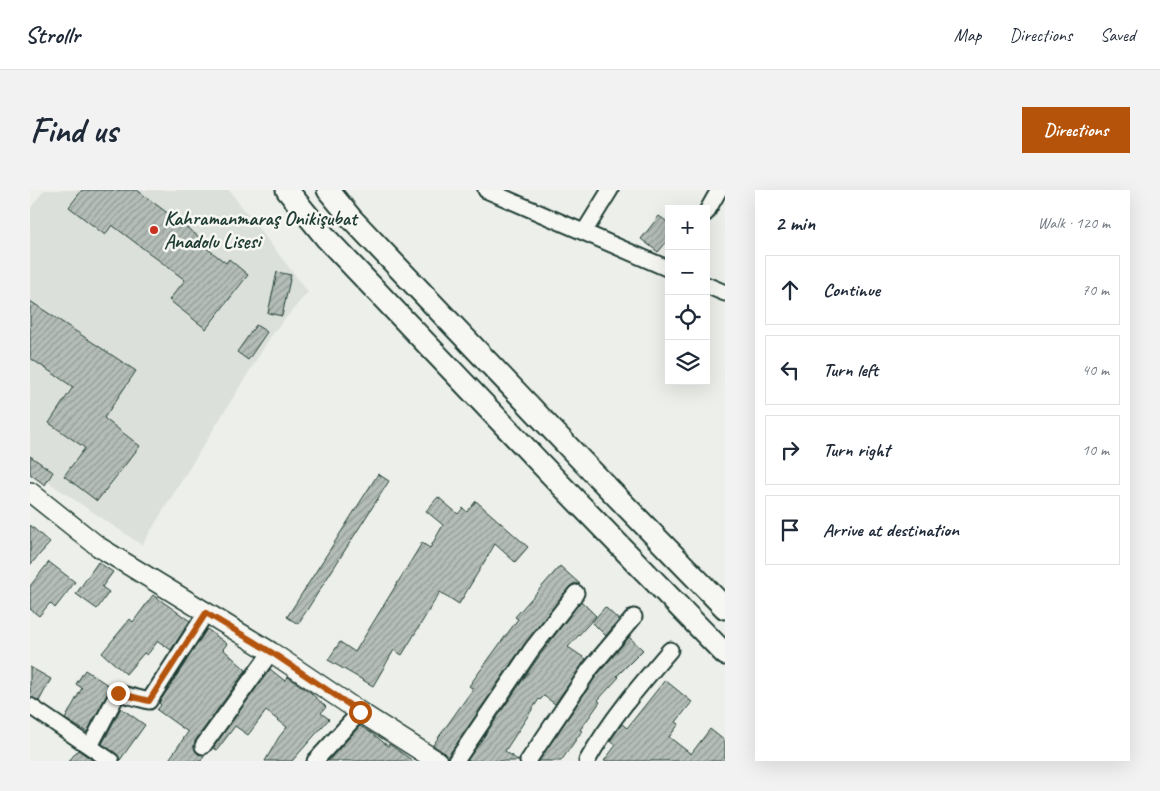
<!DOCTYPE html>
<html lang="en">
<head>
<meta charset="utf-8">
<style>
	body { margin:0; font-family:Caveat,sans-serif; background:#f2f2f3; color:#1f2937 }
	.controls { position:absolute; right:15px; top:15px; display:grid; overflow:hidden; border-radius:0px; box-shadow:0 5px 20px #0002 }
	.controls button { width:45px; height:45px; display:grid; place-items:center; padding:0; border:0; border-bottom:1px solid #e0e1e3; background:#fff; color:#1f2937; font:25px sans-serif }
	.stop { position:absolute; width:15px; height:15px; margin:-11px; border:4px solid #b45309; border-radius:50%; background:#fff }
	.stop.end { background:#b45309; border-color:#fff; box-shadow:0 1px 5px #0008 }
	.list { margin:0; padding:0; list-style:none }
	h2 { display:flex; justify-content:space-between; align-items:center; height:65px; margin:0; padding:0 20px; font-size:21px }
	h2 small { font-size:16px; font-weight:400; color:#747a83 }
	.list li { display:grid; grid-template-columns:32px 1fr auto; gap:15px; align-items:center; box-sizing:border-box; height:70px; margin:0 10px 10px; padding:0 10px; border:1px solid #e0e1e3; border-radius:0px }
	.list b { display:block; font-size:19px; white-space:nowrap }
	.list em { font-size:16px; font-style:normal; color:#747a83 }
	.icon { flex:none; width:28px; height:28px; fill:none; stroke:currentColor; stroke-width:2; stroke-linecap:round; stroke-linejoin:round }
	.map { position:relative; flex:none; width:695px; height:571px; overflow:hidden; border-radius:0px }
	header { display:flex; align-items:center; gap:30px; box-sizing:border-box; height:70px; padding:0 25px; background:#fff; border-bottom:1px solid #e0e1e3 }
	header strong { font-size:24px }
	nav { display:flex; gap:28px; margin-inline-start:auto; font-size:18px }
	.intro { display:flex; align-items:center; justify-content:space-between; box-sizing:border-box; height:120px; padding:0 30px }
	h1 { margin:0; font-size:35px }
	.button { padding:12px 22px; border-radius:0px; background:#b45309; color:#fff; font-size:18px; font-weight:700 }
	main { display:flex; gap:30px; padding:0 30px }
	aside { flex:1; background:#fff; border-radius:0px; box-shadow:0 5px 20px #0002 }
	.map>svg:first-child { display:block }
	.built { fill:#dce0db }
	.building { fill:url(#building-hatch); stroke:#1f3d34 }
	.lines { fill:none; stroke-linecap:round; stroke-linejoin:round }
	.minor-casing { stroke:#1f3d34; stroke-width:19 }
	.tertiary-casing { stroke:#1f3d34; stroke-width:22 }
	.secondary-casing { stroke:#1f3d34; stroke-width:25 }
	.minor { stroke:#f6f6f2; stroke-width:15 }
	.tertiary { stroke:#f6f6f2; stroke-width:19 }
	.secondary { stroke:#f6f6f2; stroke-width:21 }
	.route { stroke:#b45309; stroke-width:6 }
	.poi-dot { fill:#c8321e; stroke:#f6f6f2; stroke-width:2 }
	.labels { text-anchor:middle; dominant-baseline:central; stroke-width:5; stroke-linejoin:round; paint-order:stroke }
	.poi-label { font-size:20px; font-weight:bold; fill:#1f3d34; stroke:#f6f6f2; text-anchor:start }
</style>
</head>
<body>
<header>
<strong>Strollr</strong>
<nav><a>Map</a><a>Directions</a><a>Saved</a></nav>
</header>
<div class="intro"><h1>Find us</h1><a class="button">Directions</a></div>
<main>
<div class="map">
<svg width="695" height="571" viewBox="0 0 695 571">
	<defs>
		<pattern id="building-hatch" width="6" height="6" patternUnits="userSpaceOnUse" patternTransform="scale(1.25)"><rect width="6" height="6" fill="#b4bdb8"/><path d="M-1 1l2-2M0 6l6-6M5 7l2-2" fill="none" stroke="#929b96"/></pattern>
	</defs>
	<rect width="100%" height="100%" fill="#edefea"/>
	<filter id="ink" filterUnits="userSpaceOnUse"><feTurbulence type="fractalNoise" baseFrequency=".02" numOctaves="2"/><feDisplacementMap in="SourceGraphic" scale="10" xChannelSelector="R" yChannelSelector="G"/><feConvolveMatrix kernelMatrix="1 2 1 2 8 2 1 2 1" color-interpolation-filters="sRGB"/></filter>
	<g filter="url(#ink)">
		<path class="built" d="M 14,0 L 199,0 L 278,102 L 243,143 L 112,355 L 0,280 L 0,19 Z"/>
		<path class="building" d="M 52,0 L 107,0 L 177,53 L 174,56 L 196,73 L 199,69 L 218,85 L 176,139 L 139,110 L 155,90 L 82,35 L 75,45 L 39,17 Z
			M 629,26 L 639,33 L 639,49 L 628,62 L 611,49 Z
			M 247,82 L 261,85 L 252,126 L 238,123 Z
			M 0,111 L 106,181 L 74,228 L 110,256 L 67,311 L 34,286 L 55,258 L 19,233 L 43,197 L 0,168 Z
			M 226,135 L 237,142 L 218,170 L 207,162 Z
			M 0,266 L 23,282 L 15,295 L 0,284 Z
			M 348,284 L 359,291 L 268,434 L 257,427 Z
			M 408,307 L 428,324 L 433,318 L 437,322 L 446,311 L 498,357 L 485,372 L 465,354 L 429,414 L 410,402 L 372,465 L 364,460 L 343,496 L 298,470 L 310,452 L 325,462 L 392,353 L 400,358 L 413,335 L 396,321 Z
			M 0,335 L 20,353 L 0,375 Z
			M 19,372 L 45,392 L 25,418 L 20,413 L 9,426 L 0,419 L 0,396 Z
			M 68,372 L 83,382 L 72,397 L 79,402 L 67,419 L 46,404 Z
			M 530,376 L 550,394 L 543,394 L 539,397 L 495,453 L 417,568 L 413,562 L 403,555 L 443,499 L 439,496 L 488,429 L 485,427 Z
			M 123,405 L 160,431 L 141,460 L 128,451 L 117,465 L 114,463 L 96,484 L 72,463 L 100,429 L 103,432 Z
			M 551,411 L 566,426 L 538,457 L 556,469 L 525,514 L 514,506 L 510,510 L 509,509 L 490,538 L 475,561 L 489,571 L 437,571 L 510,465 Z
			M 575,417 L 589,430 L 576,446 L 562,432 Z
			M 177,439 L 197,454 L 193,459 L 216,480 L 165,551 L 164,556 L 165,560 L 168,564 L 175,565 L 171,571 L 138,571 L 158,542 L 127,520 L 131,515 L 129,513 Z
			M 599,447 L 613,460 L 587,486 L 589,487 L 568,510 L 570,512 L 550,540 L 552,541 L 531,571 L 509,571 L 567,485 Z
			M 0,477 L 21,489 L 9,511 L 0,507 Z
			M 240,479 L 255,491 L 258,487 L 280,502 L 296,517 L 291,523 L 299,529 L 262,571 L 235,571 L 249,547 L 257,537 L 236,521 L 218,545 L 205,536 L 187,560 L 183,558 Z
			M 55,480 L 81,497 L 57,542 L 35,529 L 52,498 L 46,494 Z
			M 635,490 L 662,512 L 646,532 L 649,534 L 639,547 L 661,564 L 680,539 L 695,551 L 695,571 L 574,571 L 586,555 L 580,551 L 592,534 L 597,538 Z
			M 91,518 L 115,535 L 90,570 L 87,564 L 72,554 Z
			M 330,536 L 343,544 L 358,556 L 359,554 L 383,571 L 298,571 Z
			M 48,560 L 64,571 L 39,571 Z"/>
		<g class="lines">
			<defs>
				<path id="minor" d="M 456,0 L 639,79
					M 676,23 L 689,0
					M 554,42 L 580,0
					M 676,95 L 695,103
					M 0,516 L 81,571
					M 60,556 L 88,503 L 119,511 L 176,423
					M 173,556 L 241,462
					M 285,571 L 330,522
					M 426,571 L 502,459 L 546,403
					M 498,571 L 560,479 L 604,427
					M 557,571 C 580,530 610,495 640,460"/>
				<path id="tertiary" d="M 0,302 L 69,357 L 241,462 L 330,522 L 407,571"/>
				<path id="secondary" d="M 257,0 L 297,49 L 529,293 L 695,464
					M 298,0 L 321,28 L 552,271 L 695,418"/>
			</defs>
			<use href="#minor" class="minor-casing"/>
			<use href="#tertiary" class="tertiary-casing"/>
			<use href="#secondary" class="secondary-casing"/>
			<use href="#minor" class="minor"/>
			<use href="#tertiary" class="tertiary"/>
			<use href="#secondary" class="secondary"/>
		</g>
	</g>
	<g class="lines" filter="url(#ink)">
		<path class="route" d="M 88,503 L 119,511 L 176,423 L 241,462 L 330,522"/>
	</g>
	<circle class="poi-dot" cx="124" cy="40" r="5"/>
	<g class="labels">
		<g class="poi-label">
			<text x="134" y="28">Kahramanmaraş Onikişubat<tspan x="134" dy="23">Anadolu Lisesi</tspan></text>
		</g>
	</g>
</svg>
<div class="controls">
<button>+</button>
<button>−</button>
<button><svg class="icon" aria-label="locate" viewBox="0 0 24 24"><circle cx="12" cy="12" r="6"/><path d="M12 2v4M12 18v4M2 12h4M18 12h4"/></svg></button>
<button><svg class="icon" aria-label="layers" viewBox="0 0 24 24"><path d="M12 4l9 5-9 5-9-5zM3 14l9 5 9-5"/></svg></button>
</div>
<div class="stop" style="left:330px;top:522px"></div>
<div class="stop end" style="left:88px;top:503px"></div>
</div>
<aside>
<h2>2 min<small>Walk · 120 m</small></h2>
<ul class="list">
<li><svg class="icon" aria-label="ahead" viewBox="0 0 24 24"><path d="M12 20V5M6 11l6-6 6 6"/></svg><div><b>Continue</b></div><em>70 m</em></li>
<li><svg class="icon" aria-label="left" viewBox="0 0 24 24"><path d="M17 20v-9H6M10 6l-5 5 5 5"/></svg><div><b>Turn left</b></div><em>40 m</em></li>
<li><svg class="icon" aria-label="right" viewBox="0 0 24 24"><path d="M7 20v-9h11M14 6l5 5-5 5"/></svg><div><b>Turn right</b></div><em>10 m</em></li>
<li><svg class="icon" aria-label="arrive" viewBox="0 0 24 24"><path d="M6 21V4h12l-3 4 3 4H6"/></svg><div><b>Arrive at destination</b></div></li>
</ul>
</aside>
</main>
</body>
</html>
